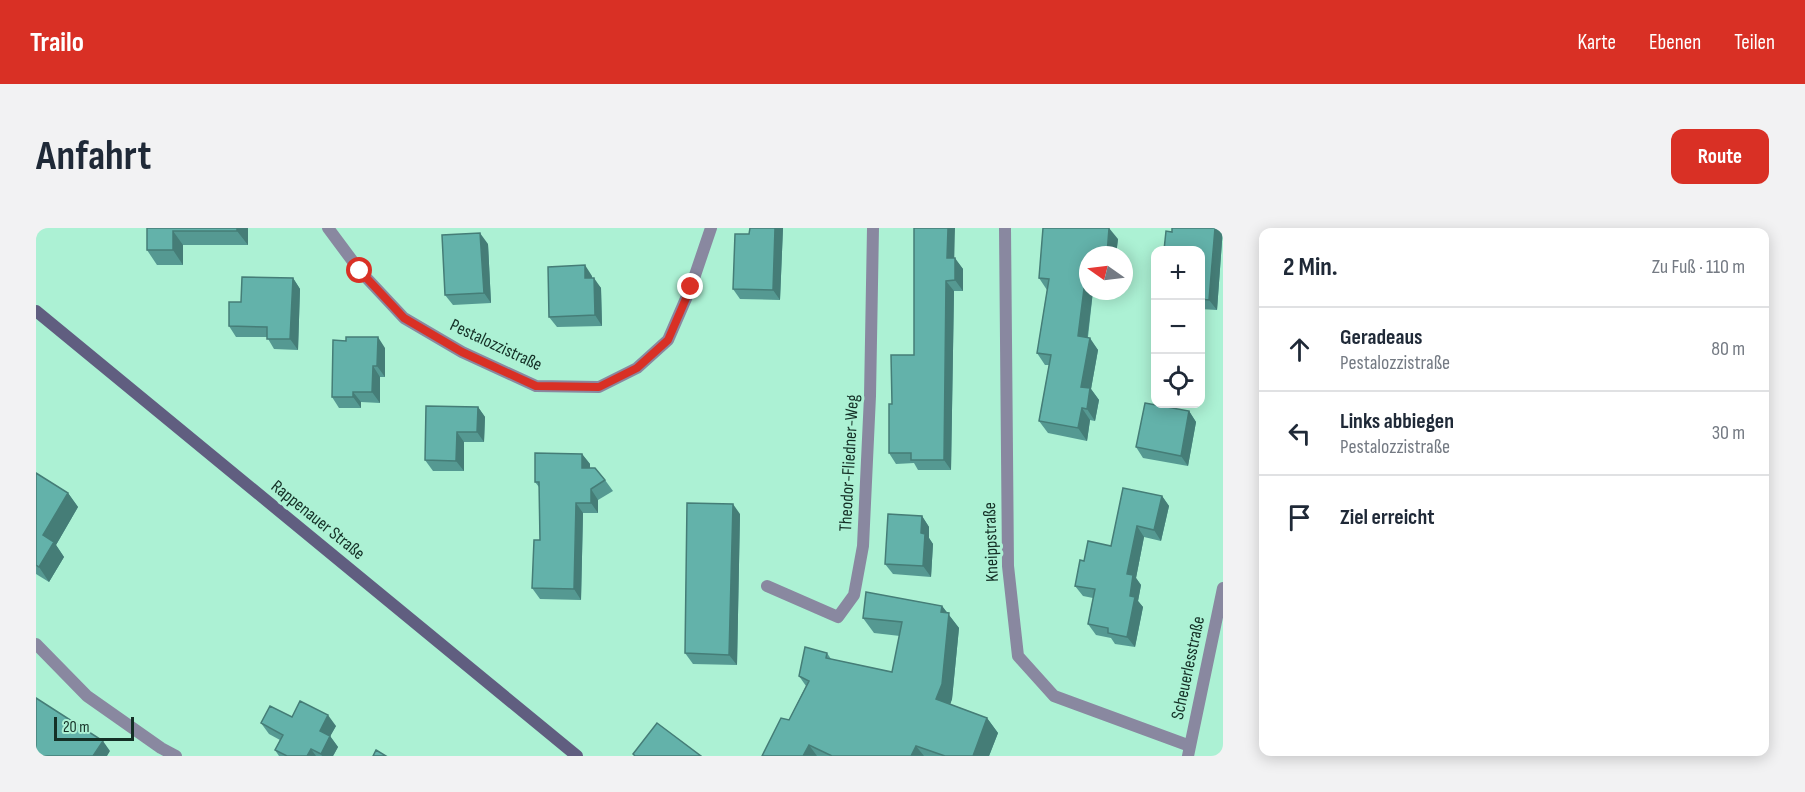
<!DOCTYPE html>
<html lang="de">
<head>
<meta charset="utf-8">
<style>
	body { margin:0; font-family:"Sofia Sans Condensed",sans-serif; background:#f2f2f3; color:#1f2937 }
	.controls { position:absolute; right:18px; top:18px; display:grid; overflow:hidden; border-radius:12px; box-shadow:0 3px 15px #0003 }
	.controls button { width:54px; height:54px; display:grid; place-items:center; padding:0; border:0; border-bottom:2px solid #e0e1e3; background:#fff; color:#1f2937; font:30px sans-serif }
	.compass { position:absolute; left:1043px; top:18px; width:54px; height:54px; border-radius:50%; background:#fff; box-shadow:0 3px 15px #0003; rotate:284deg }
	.scale { position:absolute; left:18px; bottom:15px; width:80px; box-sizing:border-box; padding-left:6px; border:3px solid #143026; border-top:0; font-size:16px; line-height:21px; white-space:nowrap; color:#143026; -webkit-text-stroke:4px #acf1d4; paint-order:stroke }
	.stop { position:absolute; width:18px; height:18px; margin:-14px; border:4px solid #d93025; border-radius:50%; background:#fff }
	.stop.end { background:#d93025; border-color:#fff; box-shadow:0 2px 6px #0008 }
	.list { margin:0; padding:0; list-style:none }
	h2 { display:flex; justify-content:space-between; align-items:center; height:78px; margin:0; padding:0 24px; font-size:26px }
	h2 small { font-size:20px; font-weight:400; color:#747a83 }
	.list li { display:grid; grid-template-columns:39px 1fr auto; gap:18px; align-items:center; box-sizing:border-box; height:84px; padding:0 24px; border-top:2px solid #e0e1e3 }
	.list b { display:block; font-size:22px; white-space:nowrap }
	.list p { margin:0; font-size:20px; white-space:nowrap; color:#747a83 }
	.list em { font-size:20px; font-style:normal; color:#747a83 }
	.icon { flex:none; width:33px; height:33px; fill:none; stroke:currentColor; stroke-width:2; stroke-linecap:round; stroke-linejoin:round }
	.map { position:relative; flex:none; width:1187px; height:528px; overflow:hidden; border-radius:12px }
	header { display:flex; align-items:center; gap:36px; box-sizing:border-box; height:84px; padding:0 30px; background:#d93025; color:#fff }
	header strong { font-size:28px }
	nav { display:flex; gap:33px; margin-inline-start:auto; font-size:21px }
	.intro { display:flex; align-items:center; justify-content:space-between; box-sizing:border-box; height:144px; padding:0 36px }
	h1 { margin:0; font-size:42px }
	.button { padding:15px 27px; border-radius:12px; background:#d93025; color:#fff; font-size:21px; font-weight:700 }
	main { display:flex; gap:36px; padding:0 36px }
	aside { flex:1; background:#fff; border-radius:12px; box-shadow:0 3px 15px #0003 }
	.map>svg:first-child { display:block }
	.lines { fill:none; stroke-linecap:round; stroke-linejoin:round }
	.street { stroke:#8988a0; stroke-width:12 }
	.secondary { stroke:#605e80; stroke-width:12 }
	.wall { fill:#559992 }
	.shaded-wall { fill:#457d77 }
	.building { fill:#63b2aa; stroke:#457d77; stroke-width:1.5 }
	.route { stroke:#d93025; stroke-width:8 }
	.labels { text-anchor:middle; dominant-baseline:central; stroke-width:6; stroke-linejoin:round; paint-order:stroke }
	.street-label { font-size:18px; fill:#143026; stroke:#acf1d4 }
</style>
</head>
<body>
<header>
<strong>Trailo</strong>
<nav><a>Karte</a><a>Ebenen</a><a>Teilen</a></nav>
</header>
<div class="intro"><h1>Anfahrt</h1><a class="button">Route</a></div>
<main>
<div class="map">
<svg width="1187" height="528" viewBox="0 0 1187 528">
	<rect width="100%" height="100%" fill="#acf1d4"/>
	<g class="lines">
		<path class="street" d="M 292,0 L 324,43 L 368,90 L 426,124 L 500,158 L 563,159 L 601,140 L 632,112 L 655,59 L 675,0
			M 969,0 L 972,338 L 982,428 L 1018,468 L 1154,518
			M 731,358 L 802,389 L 818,367 L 827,318 L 834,168 L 837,0
			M 0,416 L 51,468 L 125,520 L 140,528
			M 1152,528 L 1187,360"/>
		<path class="secondary" d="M 0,83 L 541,528"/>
	</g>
	<path class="wall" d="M 111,0 L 212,0 L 212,17 L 147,17 L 147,37 L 121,37 L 111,22 Z
		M 714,0 L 747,0 L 744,72 L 704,71 L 697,61 L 713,6 Z
		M 1136,0 L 1187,0 L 1181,82 L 1164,81 L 1164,22 L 1128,22 L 1130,3 L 1136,4 Z
		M 1082,11 L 1080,27 L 1052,27 L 1052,63 L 1057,63 L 1052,109 L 1062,122 L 1055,161 L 1063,172 L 1059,193 L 1054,192 L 1051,213 L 1012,205 L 1003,193 L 1013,137 L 1009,137 L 1001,125 L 1011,62 L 1003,50 Z
		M 452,16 L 455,75 L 417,77 L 409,67 Z
		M 918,30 L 927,41 L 927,63 L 918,63 L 915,242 L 882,242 L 878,235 L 860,236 L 853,225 L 856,176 L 878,127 Z
		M 556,48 L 556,50 L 565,60 L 566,98 L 521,99 L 513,89 Z
		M 257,50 L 264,61 L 262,122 L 238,121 L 231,109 L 200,109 L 193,98 L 205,74 Z
		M 349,120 L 349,149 L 344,149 L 344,175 L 325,174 L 325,180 L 303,180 L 296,169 Z
		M 442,179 L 449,189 L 448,214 L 428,214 L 428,243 L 397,243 L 389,232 Z
		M 1153,183 L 1160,194 L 1152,238 L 1107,230 L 1100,219 Z
		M 546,226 L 554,236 L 554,240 L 569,252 L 577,263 L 562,272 L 562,285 L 547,285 L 545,372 L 504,371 L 496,360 L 504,312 L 503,259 L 499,254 Z
		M 0,245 L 32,265 L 42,279 L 20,317 L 28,329 L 13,354 L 0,346 Z
		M 1126,268 L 1133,278 L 1125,313 L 1108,309 L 1100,350 L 1105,357 L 1102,373 L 1107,379 L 1099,419 L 1079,416 L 1075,410 L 1060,407 L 1052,396 L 1057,370 L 1047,368 L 1039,358 L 1048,333 L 1075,318 Z
		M 704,286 L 701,437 L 657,436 L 649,425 Z
		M 886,288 L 893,299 L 893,310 L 897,316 L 895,349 L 857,346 L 849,336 Z
		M 906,378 L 923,400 L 916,471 L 914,476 L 951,490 L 962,505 L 953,528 L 726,528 L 753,492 L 770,458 L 763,448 L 791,425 L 795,431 L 856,444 L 864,408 L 838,405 L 827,390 Z
		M 256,489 L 300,498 L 294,508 L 302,519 L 297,528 L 243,528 L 239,522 L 244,512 L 233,506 L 225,495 Z"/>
	<path class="shaded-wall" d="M 201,0 L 212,0 L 212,17 L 201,3 Z
		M 739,0 L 747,0 L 744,72 L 737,62 Z
		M 912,0 L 919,0 L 918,40 L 911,30 Z
		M 1073,0 L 1082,11 L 1080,27 L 1071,27 Z
		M 1179,0 L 1187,0 L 1181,82 L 1173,72 Z
		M 137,3 L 147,17 L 147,37 L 137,22 Z
		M 444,5 L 452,16 L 455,75 L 448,65 Z
		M 919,30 L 927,41 L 927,63 L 919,52 Z
		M 549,37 L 556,48 L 557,61 L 549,50 Z
		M 1051,37 L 1052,39 L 1052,63 L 1057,63 L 1050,120 L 1042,108 Z
		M 257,50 L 264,61 L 262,122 L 254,111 Z
		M 558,50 L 565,60 L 566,98 L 559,87 Z
		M 910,53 L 918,63 L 915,242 L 908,232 Z
		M 342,109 L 349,120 L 349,149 L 341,138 Z
		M 1054,110 L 1062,122 L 1055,161 L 1063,172 L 1059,193 L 1051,181 L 1045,159 Z
		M 337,138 L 344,149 L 344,175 L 336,164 Z
		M 317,164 L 325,174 L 325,180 L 317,169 Z
		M 442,179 L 449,189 L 448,214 L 441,204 Z
		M 1046,180 L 1054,192 L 1051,213 L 1042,200 Z
		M 1153,183 L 1160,194 L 1152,238 L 1145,228 Z
		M 421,204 L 428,214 L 428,243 L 420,233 Z
		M 546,226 L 554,236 L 554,250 L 546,240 Z
		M 555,261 L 562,272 L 562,285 L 555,275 Z
		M 32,265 L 42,279 L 20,317 L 28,329 L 13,354 L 3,339 L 7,307 Z
		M 1126,268 L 1133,278 L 1125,313 L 1118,302 Z
		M 540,275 L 547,285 L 545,372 L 538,361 Z
		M 697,276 L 704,286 L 701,437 L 693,427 Z
		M 886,288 L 893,299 L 893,310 L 897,316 L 895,349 L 887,338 L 885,305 Z
		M 1101,298 L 1108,309 L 1100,350 L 1105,357 L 1102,373 L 1107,379 L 1099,419 L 1091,409 L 1094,368 L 1091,346 Z
		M 906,378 L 923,400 L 916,471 L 911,486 L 900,471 L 905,384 Z
		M 292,487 L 300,498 L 291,514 L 284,503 Z
		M 951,490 L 962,505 L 953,528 L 937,528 Z
		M 294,508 L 302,519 L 297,528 L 286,528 L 285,526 Z
		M 67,513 L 74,523 L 71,528 L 57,528 Z
		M 773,517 L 781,528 L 767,528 Z
		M 880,518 L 888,528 L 875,528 Z
		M 275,521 L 280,528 L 271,528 Z"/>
	<path class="building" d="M 111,0 L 201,0 L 201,3 L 137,3 L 137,22 L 111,22 Z
		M 714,0 L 739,0 L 737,62 L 697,61 L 699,6 L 713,6 Z
		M 878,0 L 912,0 L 911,30 L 919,30 L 919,52 L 910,53 L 908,232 L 875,232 L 875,225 L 853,225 L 853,176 L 856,176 L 855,127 L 878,127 Z
		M 1007,0 L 1073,0 L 1071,27 L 1052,27 L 1052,37 L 1051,37 L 1042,108 L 1054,110 L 1045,159 L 1054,160 L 1051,181 L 1046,180 L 1042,200 L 1003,193 L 1015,127 L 1001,125 L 1013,51 L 1003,50 Z
		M 1136,0 L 1179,0 L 1173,72 L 1164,71 L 1164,22 L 1128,22 L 1130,3 L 1136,4 Z
		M 444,5 L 448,65 L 409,67 L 406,7 Z
		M 549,37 L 549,50 L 558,50 L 559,87 L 513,89 L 512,39 Z
		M 206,49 L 257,50 L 254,111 L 231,111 L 231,99 L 193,98 L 193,74 L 205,74 Z
		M 310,109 L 342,109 L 341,138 L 337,138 L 336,164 L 317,164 L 317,169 L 296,169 L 297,112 L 310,113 Z
		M 1109,175 L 1153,183 L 1145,228 L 1100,219 Z
		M 390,178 L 442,179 L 441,204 L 421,204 L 420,233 L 389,232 Z
		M 499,225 L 546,226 L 546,240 L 559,240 L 569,252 L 555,261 L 555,275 L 540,275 L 538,361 L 496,360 L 498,312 L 504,312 L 503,254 L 499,254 Z
		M 0,245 L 32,265 L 7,307 L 18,314 L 3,339 L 0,337 Z
		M 1087,260 L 1126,268 L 1118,302 L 1101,298 L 1091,346 L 1097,347 L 1094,368 L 1099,369 L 1091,409 L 1072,405 L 1072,400 L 1052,396 L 1059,361 L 1039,358 L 1044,332 L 1048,333 L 1052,313 L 1075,318 Z
		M 651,275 L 697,276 L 693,427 L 649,425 Z
		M 852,286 L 886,288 L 885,305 L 889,306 L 887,338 L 849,336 Z
		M 830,364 L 906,378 L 905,384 L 913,385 L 906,456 L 900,471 L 951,490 L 937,528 L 909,528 L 880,518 L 875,528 L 796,528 L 773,517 L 767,528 L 726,528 L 745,490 L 753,492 L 773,453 L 763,448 L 769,419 L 791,425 L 790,430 L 856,444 L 866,394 L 827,390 Z
		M 0,470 L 67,513 L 57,528 L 0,528 Z
		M 264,473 L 292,487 L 284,503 L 294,508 L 285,526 L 275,521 L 271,528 L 251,528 L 239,522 L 247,507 L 225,495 L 234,478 L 256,489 Z
		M 621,495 L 665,528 L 599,528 L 597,526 Z
		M 340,522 L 350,528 L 337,528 Z"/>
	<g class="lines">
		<path class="route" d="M 324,43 L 368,90 L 426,124 L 500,158 L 563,159 L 601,140 L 632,112 L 655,59"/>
	</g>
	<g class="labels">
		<g class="street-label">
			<text transform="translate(460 117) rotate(25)">Pestalozzistraße</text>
			<text transform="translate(813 235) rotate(-87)">Theodor-Fliedner-Weg</text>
			<text transform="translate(282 292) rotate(39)">Rappenauer Straße</text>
			<text transform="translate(955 314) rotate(-92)">Kneippstraße</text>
			<text transform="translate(1152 440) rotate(-78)">Scheuerlesstraße</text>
		</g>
	</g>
</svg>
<div class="controls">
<button>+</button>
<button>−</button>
<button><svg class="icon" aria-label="locate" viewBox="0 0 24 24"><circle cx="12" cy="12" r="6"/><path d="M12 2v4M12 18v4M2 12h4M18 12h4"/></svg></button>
</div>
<svg class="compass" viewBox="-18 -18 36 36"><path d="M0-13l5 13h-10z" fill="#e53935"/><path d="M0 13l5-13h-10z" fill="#747a83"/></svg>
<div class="scale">20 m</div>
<div class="stop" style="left:324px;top:43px"></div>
<div class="stop end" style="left:655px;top:59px"></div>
</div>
<aside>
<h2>2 Min.<small>Zu Fuß · 110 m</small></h2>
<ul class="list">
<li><svg class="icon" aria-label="ahead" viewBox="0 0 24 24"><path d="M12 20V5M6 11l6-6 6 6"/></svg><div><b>Geradeaus</b><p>Pestalozzistraße</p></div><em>80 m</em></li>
<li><svg class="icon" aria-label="left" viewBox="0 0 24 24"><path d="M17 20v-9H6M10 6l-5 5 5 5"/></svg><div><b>Links abbiegen</b><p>Pestalozzistraße</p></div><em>30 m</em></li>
<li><svg class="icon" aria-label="arrive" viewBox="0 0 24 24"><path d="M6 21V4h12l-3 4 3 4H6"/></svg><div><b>Ziel erreicht</b></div></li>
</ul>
</aside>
</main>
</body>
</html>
